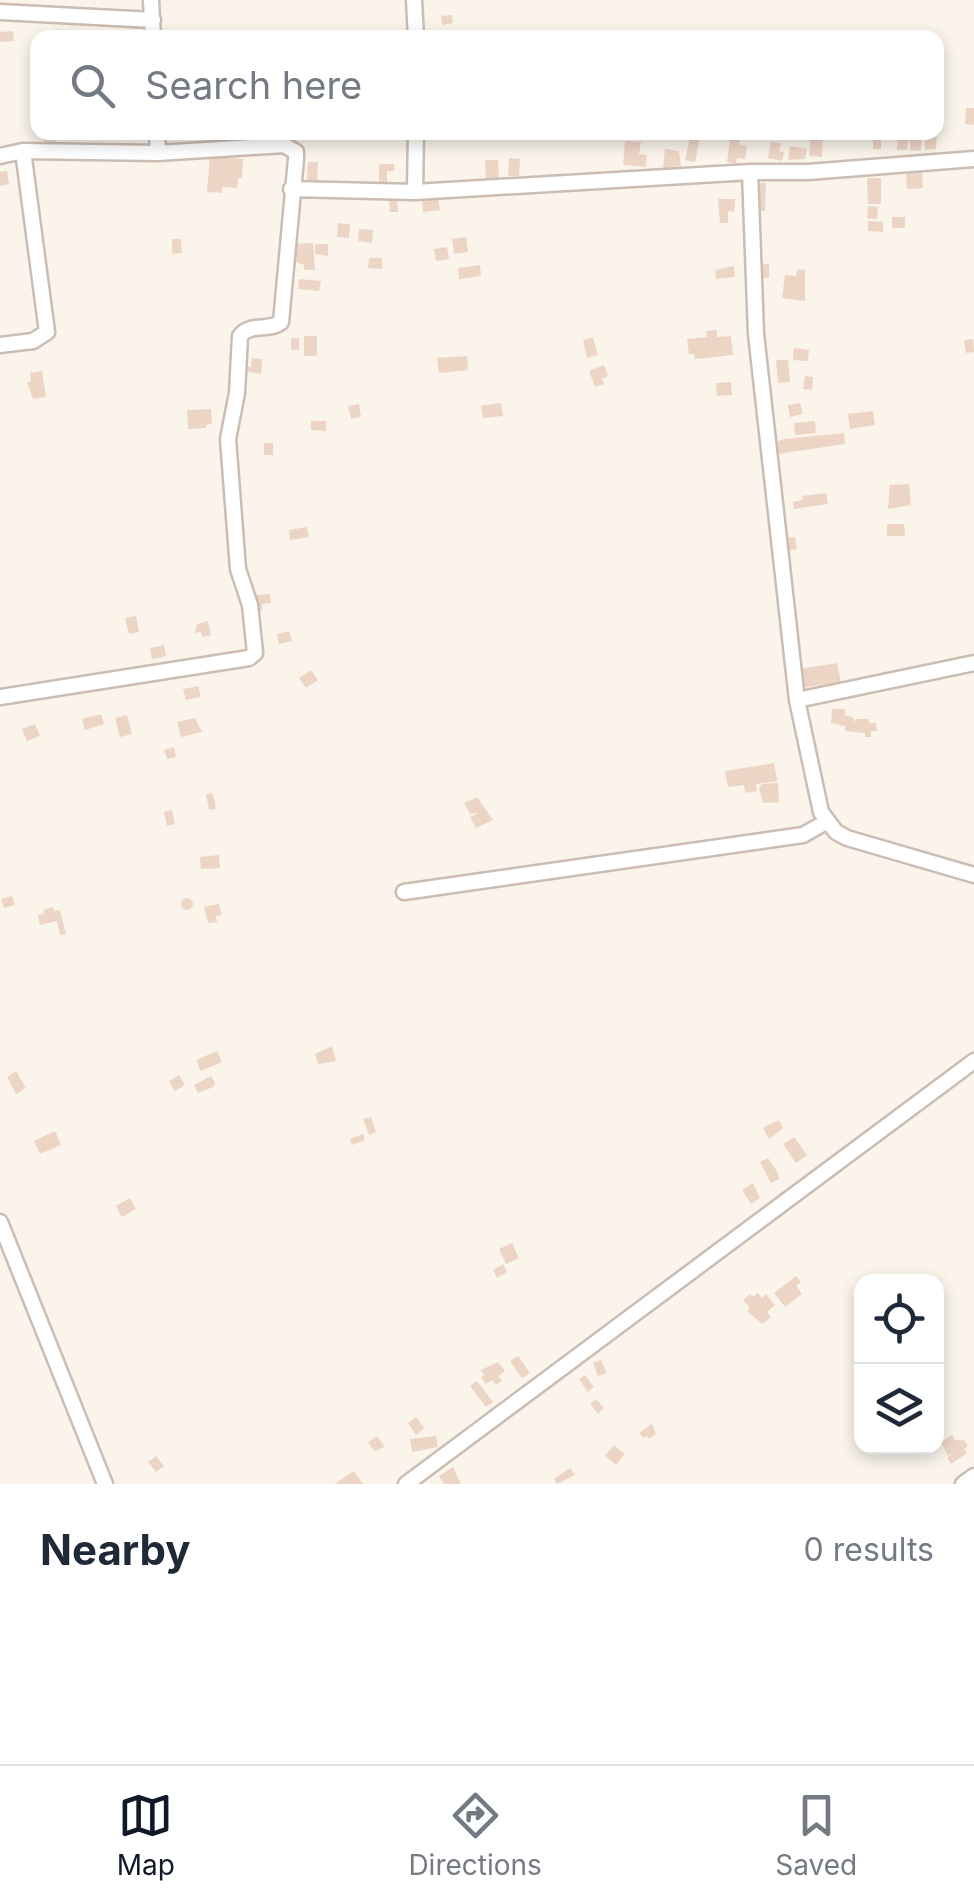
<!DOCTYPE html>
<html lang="en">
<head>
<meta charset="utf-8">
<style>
	body { margin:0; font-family:Inter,sans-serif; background:#f6f6f7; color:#1f2937 }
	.controls { position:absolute; right:30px; bottom:30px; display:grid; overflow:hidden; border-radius:20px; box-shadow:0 5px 15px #0003 }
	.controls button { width:90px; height:90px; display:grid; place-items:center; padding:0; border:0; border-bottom:2px solid #e0e1e3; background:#fff; color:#1f2937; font:50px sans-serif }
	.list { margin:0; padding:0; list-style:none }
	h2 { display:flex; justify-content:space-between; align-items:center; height:130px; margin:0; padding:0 40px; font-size:42px }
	h2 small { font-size:32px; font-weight:400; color:#747a83 }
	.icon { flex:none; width:55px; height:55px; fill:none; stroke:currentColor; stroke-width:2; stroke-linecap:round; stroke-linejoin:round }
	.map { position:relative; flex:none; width:974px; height:1484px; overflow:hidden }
	.search { position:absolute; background:#fff; box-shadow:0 5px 15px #0003; left:30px; right:30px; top:30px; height:110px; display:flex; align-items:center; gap:25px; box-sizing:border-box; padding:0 35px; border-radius:20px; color:#747a83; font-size:38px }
	.sheet { height:280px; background:#fff }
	nav { display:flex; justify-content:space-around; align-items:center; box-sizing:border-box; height:140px; border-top:2px solid #e0e1e3; background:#fff; font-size:28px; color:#747a83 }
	nav a { display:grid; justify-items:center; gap:5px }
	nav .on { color:#111827 }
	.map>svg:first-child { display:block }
	.building { fill:#edd5c6 }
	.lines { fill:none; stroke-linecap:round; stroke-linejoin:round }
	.minor-casing { stroke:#ccbdb2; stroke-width:19 }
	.minor { stroke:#fff; stroke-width:14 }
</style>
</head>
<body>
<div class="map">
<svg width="974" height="1484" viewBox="0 0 974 1484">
	<rect width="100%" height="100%" fill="#faf4eb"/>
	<path class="building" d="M 452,15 L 453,23 L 442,25 L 441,16 Z
		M 13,31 L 14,41 L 0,42 L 0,32 Z
		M 966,108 L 974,108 L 974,125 L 965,124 Z
		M 43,132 L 55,132 L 56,144 L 44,145 Z
		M 691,132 L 701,132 L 695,162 L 685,160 Z
		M 811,132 L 823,132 L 822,157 L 809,156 Z
		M 898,132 L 909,132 L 907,150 L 897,150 Z
		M 911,132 L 922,132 L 921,150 L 910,151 Z
		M 925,132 L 937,132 L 936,149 L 925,150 Z
		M 873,133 L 881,133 L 881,149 L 873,149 Z
		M 730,138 L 740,139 L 739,145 L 747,146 L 745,159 L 737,158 L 736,164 L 727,162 Z
		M 625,141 L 641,142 L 639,154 L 647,155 L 646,167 L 623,165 Z
		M 771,142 L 781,144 L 779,151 L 784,152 L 782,161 L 768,158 Z
		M 790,146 L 807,149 L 805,159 L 788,160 Z
		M 665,149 L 679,151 L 681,166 L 676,166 L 676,170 L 663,169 Z
		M 210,156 L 243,159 L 242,178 L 238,178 L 237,188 L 222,187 L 222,193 L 207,192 Z
		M 509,158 L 520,159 L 519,176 L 508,176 Z
		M 485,160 L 498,160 L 499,179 L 486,180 Z
		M 308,162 L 318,162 L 317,182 L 307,182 Z
		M 379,164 L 394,164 L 394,171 L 387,171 L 387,182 L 379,182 Z
		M 7,171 L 9,184 L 0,186 L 0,172 Z
		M 922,171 L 923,188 L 907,189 L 906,172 Z
		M 867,178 L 881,178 L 881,204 L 868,204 Z
		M 755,183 L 766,183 L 765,211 L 755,211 Z
		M 438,197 L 440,210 L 423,212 L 422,200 Z
		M 397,198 L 398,212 L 390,212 L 389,199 Z
		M 718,199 L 735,199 L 734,212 L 728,211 L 728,223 L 720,223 Z
		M 868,206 L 878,207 L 877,219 L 867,218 Z
		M 892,217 L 905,217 L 905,228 L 892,228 Z
		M 868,221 L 883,222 L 883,232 L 868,231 Z
		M 338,223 L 350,224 L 349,238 L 337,237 Z
		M 359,229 L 373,230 L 372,243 L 358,241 Z
		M 466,237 L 468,252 L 454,254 L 452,239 Z
		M 172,239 L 181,239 L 182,253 L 172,254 Z
		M 313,243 L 315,270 L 304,270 L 304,265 L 294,261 L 293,244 Z
		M 315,244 L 328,244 L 328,256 L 315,254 Z
		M 447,247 L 449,259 L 436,261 L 434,249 Z
		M 369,258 L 382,258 L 382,269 L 368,268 Z
		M 758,264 L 769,264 L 769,278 L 758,278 Z
		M 480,265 L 481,276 L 459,279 L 458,268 Z
		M 734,266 L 735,277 L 716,279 L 715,270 Z
		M 797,269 L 805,270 L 805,301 L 782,298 L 785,275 L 796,276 Z
		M 299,279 L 321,281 L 319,291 L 298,289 Z
		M 717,330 L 717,337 L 731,336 L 733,355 L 695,359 L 694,354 L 689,354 L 687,339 L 707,337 L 706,331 Z
		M 304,336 L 317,336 L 317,356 L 304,356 Z
		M 593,337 L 598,355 L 587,358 L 583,340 Z
		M 291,338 L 299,338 L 299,350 L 291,350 Z
		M 973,339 L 974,352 L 966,353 L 964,340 Z
		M 794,348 L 809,350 L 808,361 L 793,360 Z
		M 467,356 L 468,370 L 439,373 L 437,358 Z
		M 239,357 L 248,358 L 247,366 L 251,367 L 252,358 L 262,359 L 261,374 L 239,370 Z
		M 776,360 L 788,360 L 790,382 L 778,383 Z
		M 604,365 L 608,376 L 602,379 L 604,384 L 595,387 L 589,371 Z
		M 42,371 L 46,397 L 33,399 L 27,382 L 31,382 L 30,373 Z
		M 805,376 L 813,377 L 812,390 L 803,389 Z
		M 731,382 L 732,395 L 717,396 L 716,383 Z
		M 501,403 L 503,416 L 483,418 L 481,406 Z
		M 800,403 L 803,414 L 790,417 L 788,405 Z
		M 359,404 L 361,417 L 351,419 L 348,406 Z
		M 211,409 L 212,424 L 206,425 L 206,428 L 188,429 L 187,410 Z
		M 873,411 L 875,425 L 850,429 L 848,414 Z
		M 311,421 L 326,421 L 326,431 L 311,430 Z
		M 815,421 L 816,433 L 795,435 L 794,423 Z
		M 844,433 L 845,444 L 777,454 L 776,442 L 784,439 Z
		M 264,443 L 273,443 L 273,455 L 264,455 Z
		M 909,484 L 911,505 L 888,509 L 890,485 Z
		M 826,493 L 828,504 L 794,509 L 793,502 L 803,500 L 802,496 Z
		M 887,524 L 904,524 L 905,536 L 887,536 Z
		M 307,527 L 309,537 L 290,540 L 289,530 Z
		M 795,537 L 797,549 L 787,551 L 785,538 Z
		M 270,594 L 271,603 L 262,604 L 262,611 L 257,611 L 256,595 Z
		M 136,616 L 139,632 L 129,634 L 125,618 Z
		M 208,621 L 211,635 L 202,637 L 201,632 L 195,633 L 197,624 Z
		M 289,631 L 292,641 L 279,644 L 277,634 Z
		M 164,645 L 166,656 L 152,659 L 150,648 Z
		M 837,663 L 841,682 L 801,688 L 798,669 Z
		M 311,670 L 318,680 L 306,688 L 299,678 Z
		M 198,686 L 201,697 L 186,700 L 183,689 Z
		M 832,709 L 845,709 L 845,715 L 854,718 L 854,723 L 856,719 L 869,719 L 869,723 L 876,723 L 877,731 L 871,731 L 871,737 L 865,737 L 865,733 L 845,731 L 845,726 L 831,723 Z
		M 101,714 L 104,724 L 85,730 L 82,719 Z
		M 127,715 L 132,734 L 120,737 L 115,718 Z
		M 195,718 L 202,732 L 181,737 L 177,722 Z
		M 35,724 L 40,736 L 27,741 L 22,729 Z
		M 174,747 L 176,757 L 167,759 L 164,750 Z
		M 774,763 L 777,781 L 756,784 L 757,791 L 745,793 L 744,785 L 728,787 L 725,771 Z
		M 778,783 L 779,802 L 763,803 L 759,787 L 762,784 Z
		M 213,793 L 216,809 L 209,810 L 206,794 Z
		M 477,797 L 493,820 L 476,828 L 470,817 L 478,813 L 470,814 L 464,803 Z
		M 172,810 L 175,824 L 167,826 L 164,812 Z
		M 219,855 L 220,868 L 201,869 L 200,857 Z
		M 12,896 L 15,905 L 4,908 L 1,899 Z
		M181 904a6 6 0 1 1 12 0a6 6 0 1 1-12 0Z
		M 219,904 L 222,915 L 216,916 L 217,922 L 208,923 L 204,907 Z
		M 53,907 L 54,911 L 60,910 L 66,934 L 60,935 L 57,921 L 40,925 L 38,915 L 44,914 L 43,910 Z
		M 332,1046 L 336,1061 L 318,1064 L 315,1054 Z
		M 217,1051 L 222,1062 L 201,1071 L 196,1060 Z
		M 16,1071 L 26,1088 L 16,1094 L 7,1077 Z
		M 179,1075 L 185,1085 L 175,1091 L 169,1081 Z
		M 211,1076 L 215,1083 L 213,1087 L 198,1093 L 194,1085 Z
		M 371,1117 L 376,1132 L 369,1135 L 363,1119 Z
		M 779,1120 L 783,1128 L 769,1139 L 763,1128 Z
		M 55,1131 L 61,1145 L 40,1154 L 34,1141 Z
		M 363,1134 L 365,1140 L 352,1145 L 350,1139 Z
		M 794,1137 L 807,1155 L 796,1163 L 783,1144 Z
		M 768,1158 L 778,1173 L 779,1179 L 771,1183 L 760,1162 Z
		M 753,1183 L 760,1198 L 751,1204 L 742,1190 Z
		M 130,1198 L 136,1209 L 122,1217 L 116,1206 Z
		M 512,1243 L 519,1258 L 506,1264 L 499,1249 Z
		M 503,1264 L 507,1272 L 497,1278 L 493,1270 Z
		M 796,1276 L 801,1282 L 796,1286 L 802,1294 L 785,1307 L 774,1293 Z
		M 758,1293 L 762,1298 L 766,1294 L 775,1305 L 767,1312 L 771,1317 L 762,1324 L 747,1311 L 750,1308 L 743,1300 L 750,1294 L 753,1297 Z
		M 518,1356 L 530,1373 L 522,1378 L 510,1361 Z
		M 601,1360 L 607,1373 L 598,1376 L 593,1363 Z
		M 498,1362 L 505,1371 L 498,1376 L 502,1381 L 496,1385 L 492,1380 L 486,1384 L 481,1377 L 484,1375 L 481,1370 Z
		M 585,1375 L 594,1387 L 588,1392 L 579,1379 Z
		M 477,1381 L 493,1402 L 486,1407 L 470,1386 Z
		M 596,1399 L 604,1408 L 598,1414 L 590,1404 Z
		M 416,1417 L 424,1428 L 416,1435 L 408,1423 Z
		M 652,1424 L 656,1434 L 649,1439 L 647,1436 L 643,1438 L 639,1433 Z
		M 952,1435 L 955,1440 L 964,1440 L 968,1446 L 964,1449 L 967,1453 L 951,1464 L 947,1458 L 956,1451 L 948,1456 L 941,1442 Z
		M 377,1436 L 385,1447 L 374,1451 L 368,1442 Z
		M 436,1436 L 438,1447 L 412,1452 L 410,1439 Z
		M 614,1445 L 625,1454 L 616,1465 L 605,1456 Z
		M 156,1456 L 164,1466 L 156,1472 L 148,1462 Z
		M 453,1467 L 461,1484 L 444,1484 L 439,1476 Z
		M 570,1468 L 575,1475 L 557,1484 L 554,1479 Z
		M 354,1471 L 363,1484 L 334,1484 Z"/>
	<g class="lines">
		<defs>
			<path id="minor" d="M 151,0 L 153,38
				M 414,0 L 416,38
				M 0,12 L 153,20
				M 157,132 L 158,153
				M 0,156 L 23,151 L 158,153 L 284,145 L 296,152 L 296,159 L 281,322 C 269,332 251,322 240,336 L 237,393 L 228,439 L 238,569 L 250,605 L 255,653 L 249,658 L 0,697
				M 750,172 L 756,334 L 797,700 L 821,812 L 836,832 L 847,838 L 974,875
				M 291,189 L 415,192 L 750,172 L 808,172 L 974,159
				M 415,192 L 416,132
				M 0,345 L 33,341 L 47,332 L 23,151
				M 797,700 L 974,663
				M 404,892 L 803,835 L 826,822
				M 0,1222 L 105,1484
				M 406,1484 L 974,1061
				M 963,1484 L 974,1476"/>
		</defs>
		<use href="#minor" class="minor-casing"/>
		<use href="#minor" class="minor"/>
	</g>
</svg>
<div class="controls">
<button><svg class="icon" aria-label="locate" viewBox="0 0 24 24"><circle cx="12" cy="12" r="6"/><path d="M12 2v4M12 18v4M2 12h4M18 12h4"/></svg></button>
<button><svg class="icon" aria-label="layers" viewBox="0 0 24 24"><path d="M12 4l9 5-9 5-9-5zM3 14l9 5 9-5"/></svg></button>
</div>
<div class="search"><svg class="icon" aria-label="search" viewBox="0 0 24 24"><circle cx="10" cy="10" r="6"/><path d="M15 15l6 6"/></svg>Search here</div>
</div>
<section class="sheet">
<h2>Nearby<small>0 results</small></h2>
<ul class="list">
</ul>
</section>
<nav>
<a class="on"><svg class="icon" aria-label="map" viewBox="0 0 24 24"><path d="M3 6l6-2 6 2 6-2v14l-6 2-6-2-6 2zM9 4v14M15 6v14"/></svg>Map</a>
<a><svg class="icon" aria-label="directions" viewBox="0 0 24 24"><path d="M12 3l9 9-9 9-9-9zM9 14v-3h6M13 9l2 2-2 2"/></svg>Directions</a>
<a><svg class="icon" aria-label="saved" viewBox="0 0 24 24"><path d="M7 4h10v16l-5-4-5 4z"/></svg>Saved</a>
</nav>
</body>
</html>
